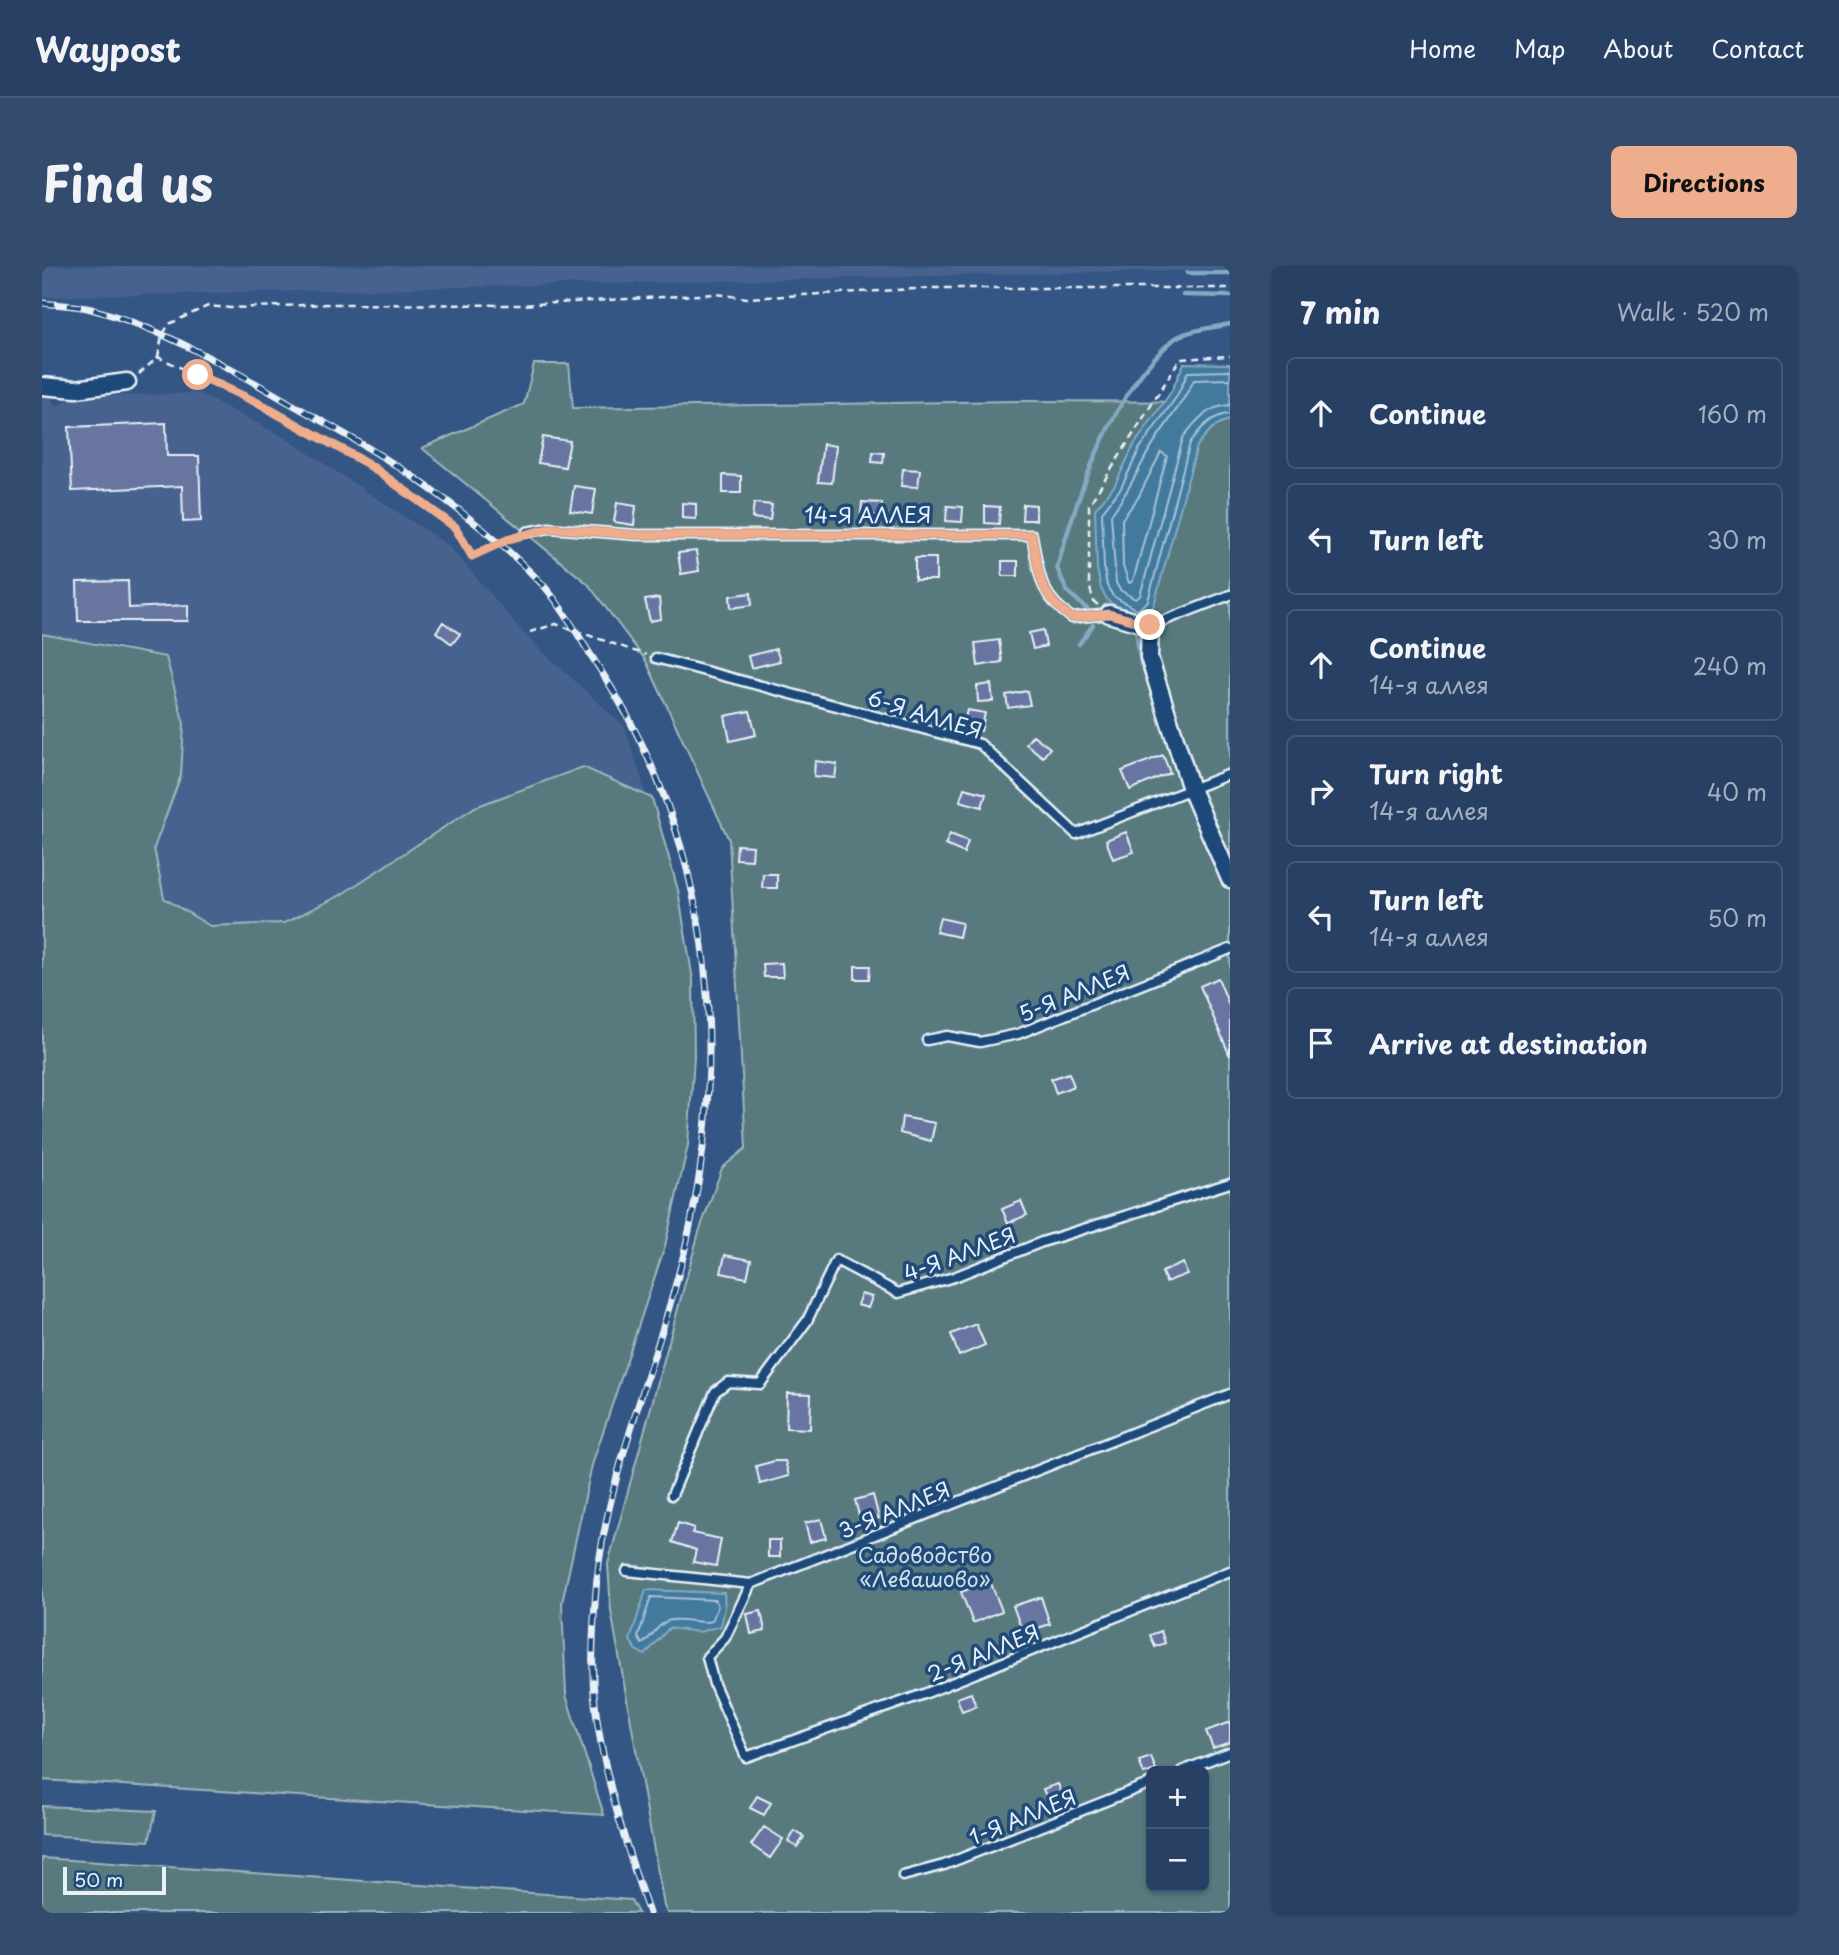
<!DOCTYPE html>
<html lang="en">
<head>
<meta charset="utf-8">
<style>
	body { margin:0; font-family:"Playpen Sans",sans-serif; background:#334b6d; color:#f1f3f6 }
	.controls { position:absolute; right:21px; bottom:21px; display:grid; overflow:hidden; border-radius:10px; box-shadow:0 2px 5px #0004 }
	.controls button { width:63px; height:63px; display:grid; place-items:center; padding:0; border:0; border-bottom:2px solid #435978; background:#274064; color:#f1f3f6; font:35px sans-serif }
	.scale { position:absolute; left:21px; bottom:18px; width:103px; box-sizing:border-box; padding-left:7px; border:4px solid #e8f1f8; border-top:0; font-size:19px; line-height:24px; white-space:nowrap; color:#e8f1f8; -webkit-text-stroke:5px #1f4a7a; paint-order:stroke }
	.stop { position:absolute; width:21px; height:21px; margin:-16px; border:5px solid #eead8d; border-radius:50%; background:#fff }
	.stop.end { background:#eead8d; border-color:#fff; box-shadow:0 2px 7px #0008 }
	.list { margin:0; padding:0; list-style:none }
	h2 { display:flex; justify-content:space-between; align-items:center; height:91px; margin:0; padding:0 28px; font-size:30px }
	h2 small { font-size:23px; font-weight:400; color:#a4afbf }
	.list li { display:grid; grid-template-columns:46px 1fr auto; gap:21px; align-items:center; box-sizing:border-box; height:112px; margin:0 14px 14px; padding:0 14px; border:2px solid #435978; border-radius:10px }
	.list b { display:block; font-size:26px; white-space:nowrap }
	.list p { margin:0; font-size:23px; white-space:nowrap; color:#a4afbf }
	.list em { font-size:23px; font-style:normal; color:#a4afbf }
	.icon { flex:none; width:38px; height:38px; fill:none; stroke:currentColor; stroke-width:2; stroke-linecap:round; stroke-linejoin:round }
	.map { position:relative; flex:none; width:1188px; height:1647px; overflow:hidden; border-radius:10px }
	header { display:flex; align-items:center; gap:42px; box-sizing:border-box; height:98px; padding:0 35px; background:#274064; border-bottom:2px solid #435978 }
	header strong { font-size:33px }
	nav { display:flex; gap:38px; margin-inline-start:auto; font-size:24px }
	.intro { display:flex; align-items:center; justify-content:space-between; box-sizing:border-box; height:168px; padding:0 42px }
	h1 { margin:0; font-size:49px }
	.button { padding:18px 32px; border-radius:10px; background:#eead8d; color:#111; font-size:24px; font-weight:700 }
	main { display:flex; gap:42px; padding:0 42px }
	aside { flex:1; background:#274064; border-radius:10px; box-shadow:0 2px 5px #0004 }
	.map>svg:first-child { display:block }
	.built { fill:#46628f }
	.green { fill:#587a7e; stroke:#a0b6bb; stroke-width:2; fill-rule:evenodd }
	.water { fill:#427a9e; stroke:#84aac2; stroke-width:2 }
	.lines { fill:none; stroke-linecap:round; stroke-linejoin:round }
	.shore { stroke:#a6c1d4; stroke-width:2 }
	.stream { stroke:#84aac2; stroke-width:4.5 }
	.building { fill:#6774a0; stroke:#e8f1f8; stroke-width:2 }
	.lane-casing { stroke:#e8f1f8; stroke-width:13 }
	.street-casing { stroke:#e8f1f8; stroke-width:21 }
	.path { stroke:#e8f1f8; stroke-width:2.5; stroke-dasharray:7 5; stroke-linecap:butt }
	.lane { stroke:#1f4a7a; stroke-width:8 }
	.street { stroke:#1f4a7a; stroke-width:16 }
	.rail-casing { stroke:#e8f1f8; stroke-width:7 }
	.rail { stroke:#1f4a7a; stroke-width:4.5; stroke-dasharray:13; stroke-linecap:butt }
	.route { stroke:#eead8d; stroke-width:9 }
	.labels { text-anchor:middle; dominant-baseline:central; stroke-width:7; stroke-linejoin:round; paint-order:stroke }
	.street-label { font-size:21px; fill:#e8f1f8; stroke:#1f4a7a }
	.park-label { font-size:21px; fill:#d2dfe6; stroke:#1f4a7a }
</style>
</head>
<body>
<header>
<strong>Waypost</strong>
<nav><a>Home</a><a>Map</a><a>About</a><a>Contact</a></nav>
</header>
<div class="intro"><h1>Find us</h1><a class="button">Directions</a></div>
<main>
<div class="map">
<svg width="1188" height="1647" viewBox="0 0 1188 1647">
	<rect width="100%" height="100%" fill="#345685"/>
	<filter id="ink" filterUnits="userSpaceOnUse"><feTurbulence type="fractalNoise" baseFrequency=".0143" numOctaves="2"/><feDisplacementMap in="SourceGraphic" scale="14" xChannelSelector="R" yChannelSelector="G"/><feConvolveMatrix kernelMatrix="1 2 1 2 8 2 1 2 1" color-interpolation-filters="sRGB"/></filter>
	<g filter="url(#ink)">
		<path class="built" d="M 0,0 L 1188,0 L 1188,3 L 0,31 Z
			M 156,127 L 242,171 L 407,280 L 486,372 L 583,461 L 619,575 L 210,685 L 112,636 L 85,381 L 0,368 L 0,128 L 7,128 L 14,141 L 32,131 Z"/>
		<path class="green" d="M 492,98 L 527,98 L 531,142 L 976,135 L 1188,136 L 1188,1647 L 625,1647 L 622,1640 L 569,1345 L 566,1298 L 657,966 L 680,902 L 704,882 L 687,574 L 604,395 L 546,318 L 380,182 L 482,138 ZM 1109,1505 L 1162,1505 L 1162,1621 L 1109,1621 Z
			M 0,368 L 124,391 L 142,458 L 139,509 L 112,582 L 122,632 L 168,660 L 242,657 L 297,630 L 433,541 L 541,501 L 610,532 L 636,624 L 651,714 L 652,791 L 646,879 L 623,980 L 550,1199 L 520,1337 L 524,1429 L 562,1549 L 0,1514 Z
			M 0,1540 L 114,1545 L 107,1575 L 0,1569 Z
			M 0,1592 L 589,1634 L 596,1647 L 0,1647 Z"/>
		<path class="water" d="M 1142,97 L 1188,98 L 1188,154 C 1172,157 1164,168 1155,180 L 1112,339 L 1104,349 L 1096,352 L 1066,335 L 1059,323 L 1055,303 L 1053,243 L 1073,219 L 1092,179 L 1129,126 Z
			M 604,1324 L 682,1327 L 683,1342 L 679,1360 L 657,1366 L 627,1362 L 603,1389 L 594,1384 L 588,1374 Z"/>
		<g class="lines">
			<path class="shore" d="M 1188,105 L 1146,106 L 1135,130 L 1098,182 L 1079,222 L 1060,246 L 1062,302 L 1065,320 L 1071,330 L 1095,344 L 1106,335 L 1148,177 C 1158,163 1169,149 1188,148
				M 1188,113 L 1152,114 C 1139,141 1120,162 1105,188 C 1094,209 1084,229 1069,249 L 1074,317 L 1078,324 L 1093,333 L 1098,330 L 1141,172 C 1153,155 1166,140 1188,139
				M 1119,186 L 1125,190 L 1091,315 L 1087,317 L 1081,300 L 1080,253 L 1096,232 Z
				M 609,1331 L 673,1334 L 676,1340 L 670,1355 C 655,1359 640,1350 625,1355 C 615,1359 609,1373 600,1378 L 596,1371 Z"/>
			<path class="stream" d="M 1145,7 L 1188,7
				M 1141,29 L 1188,30
				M 1046,344 L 1025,325 L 1015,302 C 1036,227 1070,126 1131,74 C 1143,64 1172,62 1188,58
				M 1094,365 L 1099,399
				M 1037,378 L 1051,359"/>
		</g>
		<path class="building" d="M 124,157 L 125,190 L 157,190 L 159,255 L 141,256 L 140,220 L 30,225 L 27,161 Z
			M 501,171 L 528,175 L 523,201 L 496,197 Z
			M 781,178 L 794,180 L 790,217 L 776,216 Z
			M 831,186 L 842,187 L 841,197 L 830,196 Z
			M 861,203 L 878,204 L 876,221 L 859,220 Z
			M 681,209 L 699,210 L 699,227 L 681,227 Z
			M 532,220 L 554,223 L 550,248 L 528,245 Z
			M 820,236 L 840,237 L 839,250 L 819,248 Z
			M 575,237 L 594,240 L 592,259 L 572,256 Z
			M 640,237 L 654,238 L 654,253 L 640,252 Z
			M 712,237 L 730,239 L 728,254 L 710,252 Z
			M 981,238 L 994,239 L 994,254 L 980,254 Z
			M 905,240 L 921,241 L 920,256 L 904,255 Z
			M 943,240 L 958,241 L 957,258 L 943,257 Z
			M 654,285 L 657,305 L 639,308 L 636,287 Z
			M 873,292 L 894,292 L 894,314 L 873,314 Z
			M 960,295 L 976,295 L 976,310 L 960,310 Z
			M 86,315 L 87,342 L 146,339 L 146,355 L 36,355 L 35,316 Z
			M 709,327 L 710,339 L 689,342 L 688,330 Z
			M 617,332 L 619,353 L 608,355 L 603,334 Z
			M 401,356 L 418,368 L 410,378 L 394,366 Z
			M 1001,364 L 1004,380 L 991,383 L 987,367 Z
			M 957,374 L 960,396 L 936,400 L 933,377 Z
			M 734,383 L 738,395 L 709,402 L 706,390 Z
			M 949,418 L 951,435 L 936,436 L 935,420 Z
			M 985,425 L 988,439 L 966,442 L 964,429 Z
			M 925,444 L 943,447 L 939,465 L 921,461 Z
			M 708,445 L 714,469 L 688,475 L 683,450 Z
			M 991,469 L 1008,482 L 1001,491 L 984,478 Z
			M 1121,489 L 1128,507 L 1088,524 L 1080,505 Z
			M 773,495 L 795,498 L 793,512 L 772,510 Z
			M 922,522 L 944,528 L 940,541 L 918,535 Z
			M 1084,566 L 1092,586 L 1071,593 L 1064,574 Z
			M 908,568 L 926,575 L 922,587 L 903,579 Z
			M 695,579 L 711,580 L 710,594 L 694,593 Z
			M 721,608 L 735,608 L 735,622 L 720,622 Z
			M 898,652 L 920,657 L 917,671 L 894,666 Z
			M 740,697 L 741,711 L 722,711 L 721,698 Z
			M 813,700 L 828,700 L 827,713 L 813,713 Z
			M 1176,712 L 1188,742 L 1188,790 L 1158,720 Z
			M 1027,807 L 1032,820 L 1014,827 L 1009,813 Z
			M 860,851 L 893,857 L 889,875 L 858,867 Z
			M 979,935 L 985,949 L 966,957 L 960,943 Z
			M 683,989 L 709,994 L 705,1012 L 679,1007 Z
			M 1141,997 L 1145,1008 L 1124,1016 L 1120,1006 Z
			M 819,1028 L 830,1031 L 826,1042 L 815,1039 Z
			M 934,1058 L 943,1079 L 917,1090 L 909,1068 Z
			M 745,1127 L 769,1128 L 768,1163 L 744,1162 Z
			M 733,1195 L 743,1195 L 747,1210 L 718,1218 L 714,1200 Z
			M 831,1229 L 837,1252 L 819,1257 L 813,1234 Z
			M 779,1253 L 784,1272 L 768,1276 L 763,1257 Z
			M 636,1257 L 652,1262 L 650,1267 L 679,1273 L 674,1300 L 651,1296 L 654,1284 L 630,1276 Z
			M 726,1274 L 738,1274 L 738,1291 L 726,1291 Z
			M 948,1315 L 960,1345 L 931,1357 L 919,1326 Z
			M 999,1331 L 1008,1358 L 981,1367 L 971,1340 Z
			M 719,1345 L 723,1365 L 709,1368 L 705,1348 Z
			M 1119,1365 L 1123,1377 L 1113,1381 L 1108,1369 Z
			M 929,1427 L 934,1440 L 920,1445 L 915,1432 Z
			M 1188,1456 L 1188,1476 L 1171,1482 L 1164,1465 Z
			M 1109,1491 L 1114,1504 L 1102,1508 L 1097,1495 Z
			M 1016,1518 L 1021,1530 L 1006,1535 L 1001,1523 Z
			M 715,1530 L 729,1537 L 722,1549 L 708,1542 Z
			M 722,1561 L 741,1573 L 728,1592 L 709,1579 Z
			M 753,1565 L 762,1571 L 755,1581 L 746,1576 Z"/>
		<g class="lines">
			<defs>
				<path id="lane" d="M 485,266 L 507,262 L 595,269 L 990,269 C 997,307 996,328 1030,352 L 1067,348
					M 1108,360 L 1188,329
					M 614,392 L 938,478 L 1034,568 L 1188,508
					M 885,774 L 905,770 L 938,776 L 976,768 L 1188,683
					M 1188,1128 L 709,1318 L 683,1372 L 665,1391 L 672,1418 L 704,1491 L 882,1428 L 1188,1305
					M 630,1229 L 673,1126 L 686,1116 L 718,1118 L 765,1055 L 794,994 L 856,1027 L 912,1011 L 1000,976 L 1188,917
					M 585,1305 L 709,1318
					M 1140,1505 L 1188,1486
					M 861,1610 L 902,1599 L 1109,1517"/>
				<path id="street" d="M 0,120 L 34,123 L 85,116
					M 1067,348 L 1108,360 L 1107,391 L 1149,523 L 1188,613"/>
			</defs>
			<use href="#lane" class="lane-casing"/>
			<use href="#street" class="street-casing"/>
			<path class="path" d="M 116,91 L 120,70 L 127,58 L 166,40 L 188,42 L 289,38 L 478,39 L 674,28 L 705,32 L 892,22 L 1188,22
				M 97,108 L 116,91 L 214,137 L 326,199 L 413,261 L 430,291 L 475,270
				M 1056,339 L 1052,336 L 1047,319 L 1047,239 L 1138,93 L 1188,90
				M 488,366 L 514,358 L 604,389"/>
			<use href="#lane" class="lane"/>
			<use href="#street" class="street"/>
			<defs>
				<path id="rail" d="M 0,37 C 16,39 33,39 49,43 C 118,61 184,100 246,136 C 289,160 332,184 373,212 C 419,244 463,279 502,320 C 521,341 536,370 552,394 C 670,572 691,778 643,983 C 615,1101 560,1215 553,1337 C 551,1366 549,1398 552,1427 C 558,1498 583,1579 607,1647"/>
			</defs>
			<use href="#rail" class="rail-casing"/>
			<use href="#rail" class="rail"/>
		</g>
	</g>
	<g class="lines" filter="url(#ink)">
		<path class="route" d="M 156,109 L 214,136 L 326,198 L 413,261 L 430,290 L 467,273 L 508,262 L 595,269 L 990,269 C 997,307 996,329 1030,352 L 1067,348 L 1108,359"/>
	</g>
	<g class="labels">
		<g class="street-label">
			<text x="826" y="248">14-Я АЛЛЕЯ</text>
			<text transform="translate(883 447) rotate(17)">6-Я АЛЛЕЯ</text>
			<text transform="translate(1032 726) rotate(-22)">5-Я АЛЛЕЯ</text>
			<text transform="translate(917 987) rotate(-20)">4-Я АЛЛЕЯ</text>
			<text transform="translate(852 1243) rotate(-22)">3-Я АЛЛЕЯ</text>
			<text transform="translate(941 1386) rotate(-22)">2-Я АЛЛЕЯ</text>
			<text transform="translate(980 1550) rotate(-22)">1-Я АЛЛЕЯ</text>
		</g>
		<g class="park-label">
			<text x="883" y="1288">Садоводство<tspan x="883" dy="24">«Левашово»</tspan></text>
		</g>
	</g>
</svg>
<div class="controls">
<button>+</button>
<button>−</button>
</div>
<div class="scale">50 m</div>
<div class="stop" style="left:156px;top:109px"></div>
<div class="stop end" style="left:1108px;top:359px"></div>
</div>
<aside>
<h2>7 min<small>Walk · 520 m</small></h2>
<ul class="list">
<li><svg class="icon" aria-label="ahead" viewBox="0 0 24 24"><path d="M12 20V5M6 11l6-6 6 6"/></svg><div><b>Continue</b></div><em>160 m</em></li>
<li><svg class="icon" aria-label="left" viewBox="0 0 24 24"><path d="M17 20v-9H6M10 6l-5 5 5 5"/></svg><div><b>Turn left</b></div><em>30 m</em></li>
<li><svg class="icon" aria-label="ahead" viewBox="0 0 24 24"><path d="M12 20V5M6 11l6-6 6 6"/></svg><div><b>Continue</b><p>14-я аллея</p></div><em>240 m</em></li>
<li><svg class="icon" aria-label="right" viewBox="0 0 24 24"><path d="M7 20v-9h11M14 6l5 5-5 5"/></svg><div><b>Turn right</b><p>14-я аллея</p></div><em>40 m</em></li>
<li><svg class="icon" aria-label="left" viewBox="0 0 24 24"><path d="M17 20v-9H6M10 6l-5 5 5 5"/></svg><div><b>Turn left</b><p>14-я аллея</p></div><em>50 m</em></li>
<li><svg class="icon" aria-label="arrive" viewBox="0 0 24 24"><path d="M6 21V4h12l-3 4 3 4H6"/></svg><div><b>Arrive at destination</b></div></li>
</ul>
</aside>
</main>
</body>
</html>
